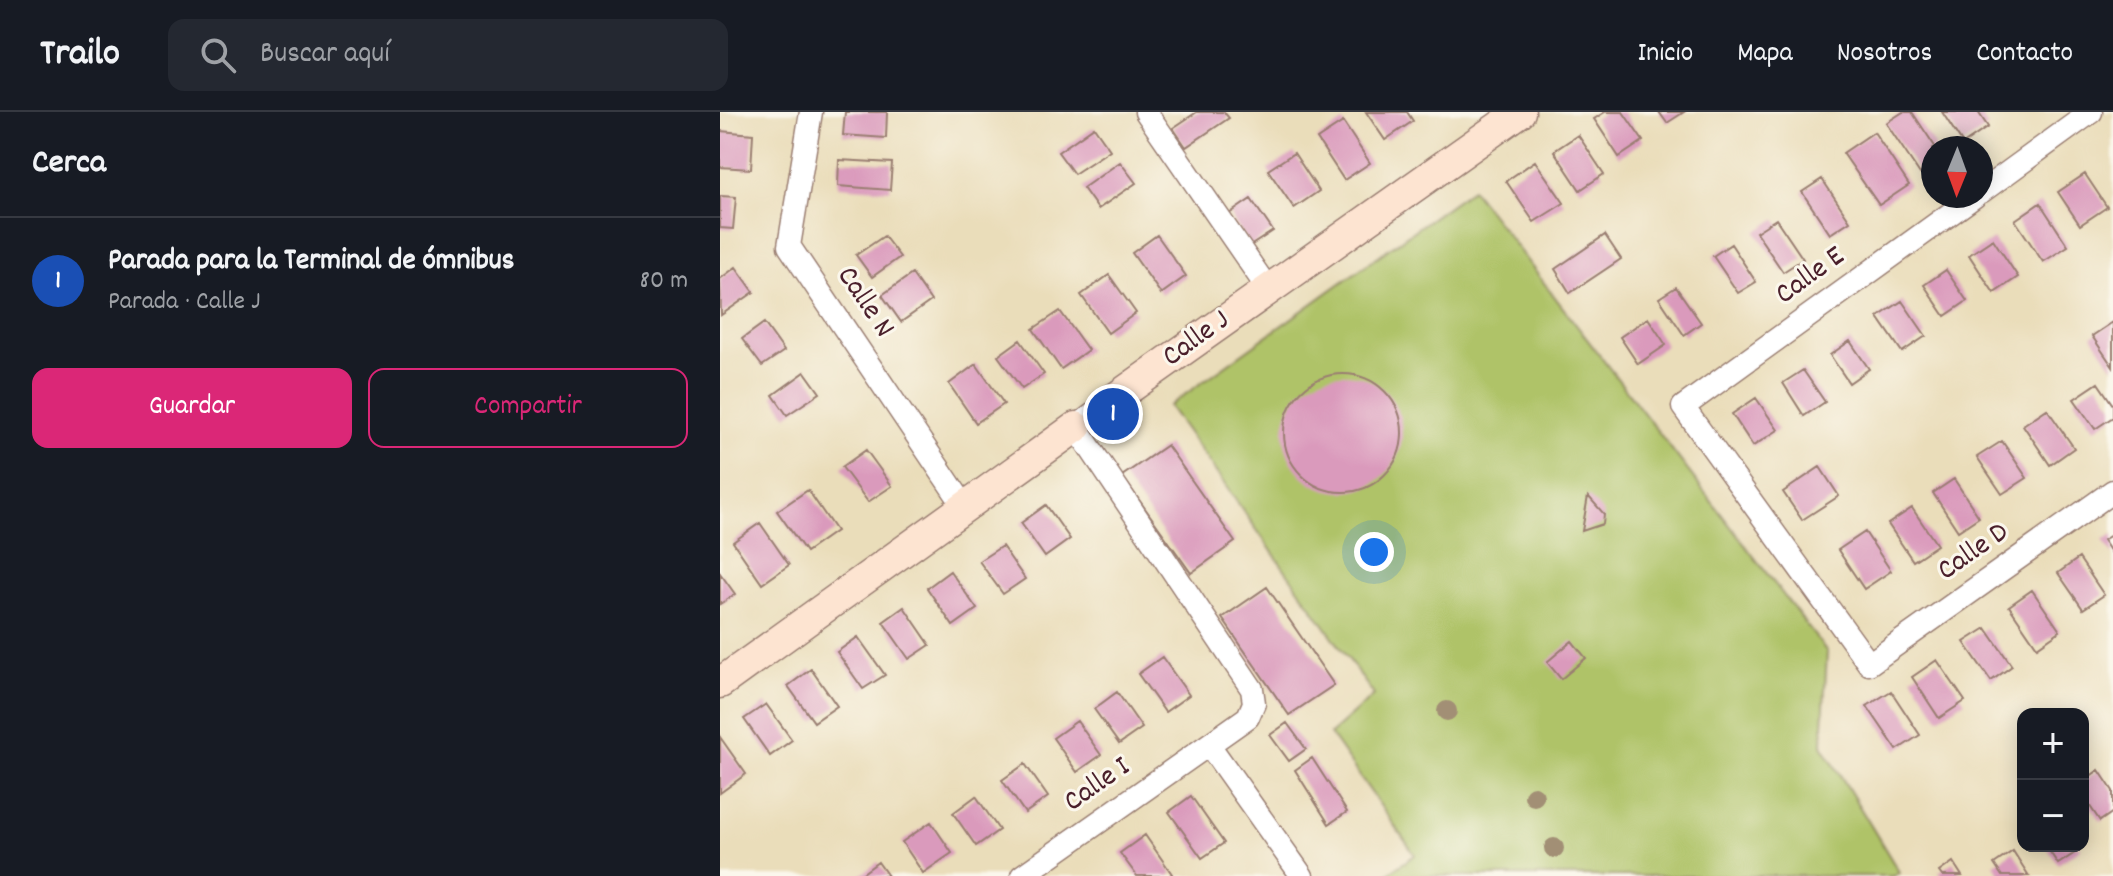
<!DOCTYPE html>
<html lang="es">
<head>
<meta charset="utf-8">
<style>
	body { margin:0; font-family:Dekko,sans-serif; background:#242831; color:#f1f3f6 }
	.controls { position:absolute; right:24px; bottom:24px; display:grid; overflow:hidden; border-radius:16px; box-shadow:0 4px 20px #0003 }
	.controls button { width:72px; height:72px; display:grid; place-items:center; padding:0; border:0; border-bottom:2px solid #363941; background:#171b24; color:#f1f3f6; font:40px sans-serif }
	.compass { position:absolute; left:1201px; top:24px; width:72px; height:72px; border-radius:50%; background:#171b24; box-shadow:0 4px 20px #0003; rotate:181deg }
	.you { position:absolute; left:654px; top:440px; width:28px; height:28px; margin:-20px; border:6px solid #fff; border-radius:50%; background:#1a73e8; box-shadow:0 0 0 12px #1a73e833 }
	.badge { display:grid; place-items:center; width:52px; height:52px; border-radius:50%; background:#db2777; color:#fff; font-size:26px; font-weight:700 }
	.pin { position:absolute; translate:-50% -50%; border:4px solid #fff; box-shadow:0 2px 8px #0006 }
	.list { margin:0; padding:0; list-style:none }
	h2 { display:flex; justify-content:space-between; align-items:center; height:104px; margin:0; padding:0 32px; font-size:34px }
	h2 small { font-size:26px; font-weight:400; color:#9ea1a6 }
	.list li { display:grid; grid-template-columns:52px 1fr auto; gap:24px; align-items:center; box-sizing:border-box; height:128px; padding:0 32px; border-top:2px solid #363941 }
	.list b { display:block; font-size:30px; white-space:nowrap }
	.list p { margin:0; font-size:26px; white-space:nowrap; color:#9ea1a6 }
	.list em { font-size:26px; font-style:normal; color:#9ea1a6 }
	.actions { display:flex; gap:16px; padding:24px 32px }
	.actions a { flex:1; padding:18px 0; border:2px solid #db2777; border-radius:16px; text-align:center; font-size:28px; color:#db2777 }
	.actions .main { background:#db2777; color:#fff }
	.icon { flex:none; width:44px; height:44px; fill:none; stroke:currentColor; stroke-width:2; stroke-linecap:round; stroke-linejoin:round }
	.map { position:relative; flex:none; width:1393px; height:764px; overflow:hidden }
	header { display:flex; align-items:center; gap:48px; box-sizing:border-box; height:112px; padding:0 40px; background:#171b24; border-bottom:2px solid #363941 }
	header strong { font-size:38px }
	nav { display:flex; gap:44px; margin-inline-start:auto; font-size:28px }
	.search { width:560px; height:72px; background:#242831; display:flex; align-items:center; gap:20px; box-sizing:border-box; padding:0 28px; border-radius:16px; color:#9ea1a6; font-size:30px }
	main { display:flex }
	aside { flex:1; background:#171b24 }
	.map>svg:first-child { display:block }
	.green { fill:#afc367; stroke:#7c7149; stroke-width:2 }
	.building { fill:#da9abc }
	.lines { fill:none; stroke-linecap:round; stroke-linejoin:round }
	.street-casing { stroke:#9a7e72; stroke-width:25 }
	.secondary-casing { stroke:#9a7e72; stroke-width:33 }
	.street { stroke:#fff; stroke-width:22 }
	.secondary { stroke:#fde4d1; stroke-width:30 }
	.tree { fill:#a28f75 }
	.labels { text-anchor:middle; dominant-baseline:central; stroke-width:6; stroke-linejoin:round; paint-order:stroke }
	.street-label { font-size:30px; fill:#4a1f2b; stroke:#fbf7ec }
</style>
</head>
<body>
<header>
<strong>Trailo</strong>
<div class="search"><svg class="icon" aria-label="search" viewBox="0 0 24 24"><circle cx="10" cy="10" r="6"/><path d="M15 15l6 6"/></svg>Buscar aquí</div>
<nav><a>Inicio</a><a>Mapa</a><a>Nosotros</a><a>Contacto</a></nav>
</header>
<main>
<aside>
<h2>Cerca<small></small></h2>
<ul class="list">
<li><span class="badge" style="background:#1a4fb4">1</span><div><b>Parada para la Terminal de ómnibus</b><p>Parada · Calle J</p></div><em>80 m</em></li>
</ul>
<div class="actions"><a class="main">Guardar</a><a>Compartir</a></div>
</aside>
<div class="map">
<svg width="1393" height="764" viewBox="0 0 1393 764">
	<rect width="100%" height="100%" fill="#fbf7ec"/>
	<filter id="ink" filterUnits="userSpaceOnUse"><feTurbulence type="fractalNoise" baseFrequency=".0125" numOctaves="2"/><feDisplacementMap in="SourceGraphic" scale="16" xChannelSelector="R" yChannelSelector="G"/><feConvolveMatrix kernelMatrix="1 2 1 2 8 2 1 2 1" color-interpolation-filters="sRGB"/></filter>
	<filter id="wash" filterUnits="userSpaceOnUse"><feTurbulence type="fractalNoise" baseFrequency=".006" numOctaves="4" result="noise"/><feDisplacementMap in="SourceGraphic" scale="32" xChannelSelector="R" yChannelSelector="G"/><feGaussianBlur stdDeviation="1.8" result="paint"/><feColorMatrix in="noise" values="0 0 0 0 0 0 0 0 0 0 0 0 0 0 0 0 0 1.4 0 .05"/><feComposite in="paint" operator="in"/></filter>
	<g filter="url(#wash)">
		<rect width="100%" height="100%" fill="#eaddba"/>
		<path class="green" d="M 752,77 L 1107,540 L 1102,633 L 1179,760 L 1174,764 L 664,764 L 695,743 L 610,622 L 654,583 L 449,294 Z"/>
		<g id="blocks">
			<path class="building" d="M 125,0 L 167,0 L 166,26 L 123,23 Z
				M 477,0 L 504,0 L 509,6 L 466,35 L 453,16 Z
				M 646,0 L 687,0 L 693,9 L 665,28 Z
				M 885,0 L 903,0 L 923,29 L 899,45 L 874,7 Z
				M 939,0 L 964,0 L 947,11 Z
				M 1183,0 L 1192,0 L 1216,36 L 1213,36 L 1213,54 L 1200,62 L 1166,11 Z
				M 1222,0 L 1258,0 L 1268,15 L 1243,32 Z
				M 623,10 L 650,51 L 624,68 L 597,27 Z
				M 374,15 L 390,38 L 354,62 L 338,40 Z
				M 0,19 L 33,22 L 31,57 L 0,55 Z
				M 1154,20 L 1189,73 L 1159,93 L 1123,41 Z
				M 858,23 L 884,62 L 860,78 L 834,39 Z
				M 574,41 L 599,79 L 574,96 L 548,58 Z
				M 119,48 L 172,51 L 170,78 L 118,74 Z
				M 815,49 L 844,91 L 814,110 L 786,69 Z
				M 400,50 L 416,71 L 378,97 L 363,76 Z
				M 1365,62 L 1387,95 L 1360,113 L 1338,80 Z
				M 1102,67 L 1130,109 L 1110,122 L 1082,80 Z
				M 0,84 L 16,85 L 13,117 L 0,116 Z
				M 531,87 L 553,119 L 530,134 L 509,102 Z
				M 1320,91 L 1348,134 L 1323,150 L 1295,108 Z
				M 1056,107 L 1083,147 L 1063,160 L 1036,120 Z
				M 437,123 L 466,164 L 441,182 L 412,141 Z
				M 885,123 L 901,147 L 850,181 L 835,157 Z
				M 164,124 L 180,145 L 152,165 L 136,143 Z
				M 1273,127 L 1298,165 L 1274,181 L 1249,143 Z
				M 1011,132 L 1036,170 L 1018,181 L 993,144 Z
				M 16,155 L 34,180 L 1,203 L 0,167 Z
				M 1226,158 L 1247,189 L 1225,204 L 1204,173 Z
				M 192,162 L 211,189 L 181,210 L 162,183 Z
				M 389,163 L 416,201 L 388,221 L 361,183 Z
				M 956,175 L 981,211 L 964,223 L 939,186 Z
				M 1182,189 L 1206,224 L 1182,240 L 1158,205 Z
				M 340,199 L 368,238 L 341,257 L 313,217 Z
				M 928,206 L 946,233 L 918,252 L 900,225 Z
				M 1393,210 L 1393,255 L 1372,224 Z
				M 44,211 L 64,239 L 42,254 L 22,227 Z
				M 300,228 L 324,262 L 302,277 L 278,244 Z
				M 1130,229 L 1149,257 L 1129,271 L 1110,243 Z
				M 256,252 L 284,292 L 256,311 L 229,272 Z
				M 1083,258 L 1105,290 L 1084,304 L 1063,271 Z
				M 85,260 L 100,281 L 67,303 L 53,283 Z
				M564 321a59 59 0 1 1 118 0a59 59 0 1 1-118 0Z
				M 1378,271 L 1393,293 L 1393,305 L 1375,317 L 1354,287 Z
				M 1036,286 L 1058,318 L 1033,334 L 1012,302 Z
				M 1327,297 L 1354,336 L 1330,353 L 1303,313 Z
				M 1282,329 L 1307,366 L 1282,382 L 1257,345 Z
				M 447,333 L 515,430 L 471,461 L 402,364 Z
				M 146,338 L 172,374 L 148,390 L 122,355 Z
				M 1100,355 L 1119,384 L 1082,408 L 1063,380 Z
				M 1234,367 L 1259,405 L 1238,419 L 1213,381 Z
				M 88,378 L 116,419 L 86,440 L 57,399 Z
				M 868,384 L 884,402 L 883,412 L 862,419 Z
				M 326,393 L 350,427 L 325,445 L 301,411 Z
				M 1192,396 L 1217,433 L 1193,449 L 1168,412 Z
				M 40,411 L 69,453 L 42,472 L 13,430 Z
				M 1145,420 L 1171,459 L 1144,477 L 1118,438 Z
				M 1393,422 L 1393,443 L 1383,428 Z
				M 282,434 L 305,467 L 283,482 L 259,449 Z
				M 1359,446 L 1384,483 L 1363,497 L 1338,461 Z
				M 230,459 L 257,497 L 233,514 L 207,476 Z
				M 0,461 L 15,482 L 0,492 Z
				M 547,475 L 614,573 L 569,603 L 502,506 Z
				M 1312,478 L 1340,519 L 1317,535 L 1289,494 Z
				M 184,495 L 210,533 L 189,547 L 163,510 Z
				M 1266,516 L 1292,554 L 1271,569 L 1244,530 Z
				M 138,525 L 165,563 L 143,577 L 117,540 Z
				M 852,529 L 866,546 L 841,567 L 827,550 Z
				M 442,545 L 469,583 L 445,600 L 418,562 Z
				M 1217,548 L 1245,589 L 1219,606 L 1192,565 Z
				M 91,557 L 117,594 L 94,610 L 68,574 Z
				M 1171,579 L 1200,623 L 1177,638 L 1147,594 Z
				M 397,580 L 422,616 L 399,632 L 374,597 Z
				M 46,592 L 72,628 L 50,644 L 24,607 Z
				M 357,609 L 381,643 L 357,660 L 333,626 Z
				M 567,611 L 586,637 L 569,649 L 550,623 Z
				M 0,625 L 26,662 L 0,681 Z
				M 592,646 L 627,700 L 609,712 L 575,658 Z
				M 305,652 L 328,685 L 305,701 L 282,668 Z
				M 1379,658 L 1393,679 L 1393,700 L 1380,709 L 1363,684 L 1363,669 Z
				M 256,684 L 279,718 L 256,734 L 233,701 Z
				M 471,684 L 504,731 L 482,746 L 449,700 Z
				M 211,710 L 232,741 L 203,761 L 182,730 Z
				M 425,723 L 452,762 L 449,764 L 417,764 L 400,741 Z
				M 1326,734 L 1359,734 L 1361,737 L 1338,752 Z
				M 1293,739 L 1309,764 L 1282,764 L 1274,752 Z
				M 158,750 L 168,764 L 139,764 Z
				M 1233,750 L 1242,764 L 1222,764 L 1219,760 Z"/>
		</g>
	</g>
	<g filter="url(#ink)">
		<use href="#blocks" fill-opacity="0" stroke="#9a7e72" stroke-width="2"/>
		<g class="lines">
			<defs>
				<path id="street" d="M 91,0 L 69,134 L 245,395
					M 426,0 L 548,177
					M 1261,80 L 1371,0
					M 1255,84 L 963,295 L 1149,552 L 1393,379
					M 489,633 L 582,764
					M 302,764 L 528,605 L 534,591 L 532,577 L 356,315 L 387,292"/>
				<path id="secondary" d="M 387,292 L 800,0
					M 0,571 L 356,315"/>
			</defs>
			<use href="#street" class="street-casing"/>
			<use href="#secondary" class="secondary-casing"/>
			<use href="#street" class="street"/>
			<use href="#secondary" class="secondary"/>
		</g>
		<g class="tree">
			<circle cx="727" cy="599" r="10"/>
			<circle cx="814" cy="684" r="10"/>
			<circle cx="834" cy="736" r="10"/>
		</g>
	</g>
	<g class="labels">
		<g class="street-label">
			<text transform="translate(1091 165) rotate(-36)">Calle E</text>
			<text transform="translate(144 191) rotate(56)">Calle N</text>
			<text transform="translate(477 228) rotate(-36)">Calle J</text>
			<text transform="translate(1254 441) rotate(-35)">Calle D</text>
			<text transform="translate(378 674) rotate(-35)">Calle I</text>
		</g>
	</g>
</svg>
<div class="controls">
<button>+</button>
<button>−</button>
</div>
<svg class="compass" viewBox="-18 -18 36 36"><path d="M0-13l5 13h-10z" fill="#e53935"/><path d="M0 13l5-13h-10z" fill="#9ea1a6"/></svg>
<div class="you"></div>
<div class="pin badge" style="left:393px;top:302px;background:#1a4fb4">1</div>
</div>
</main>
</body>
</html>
